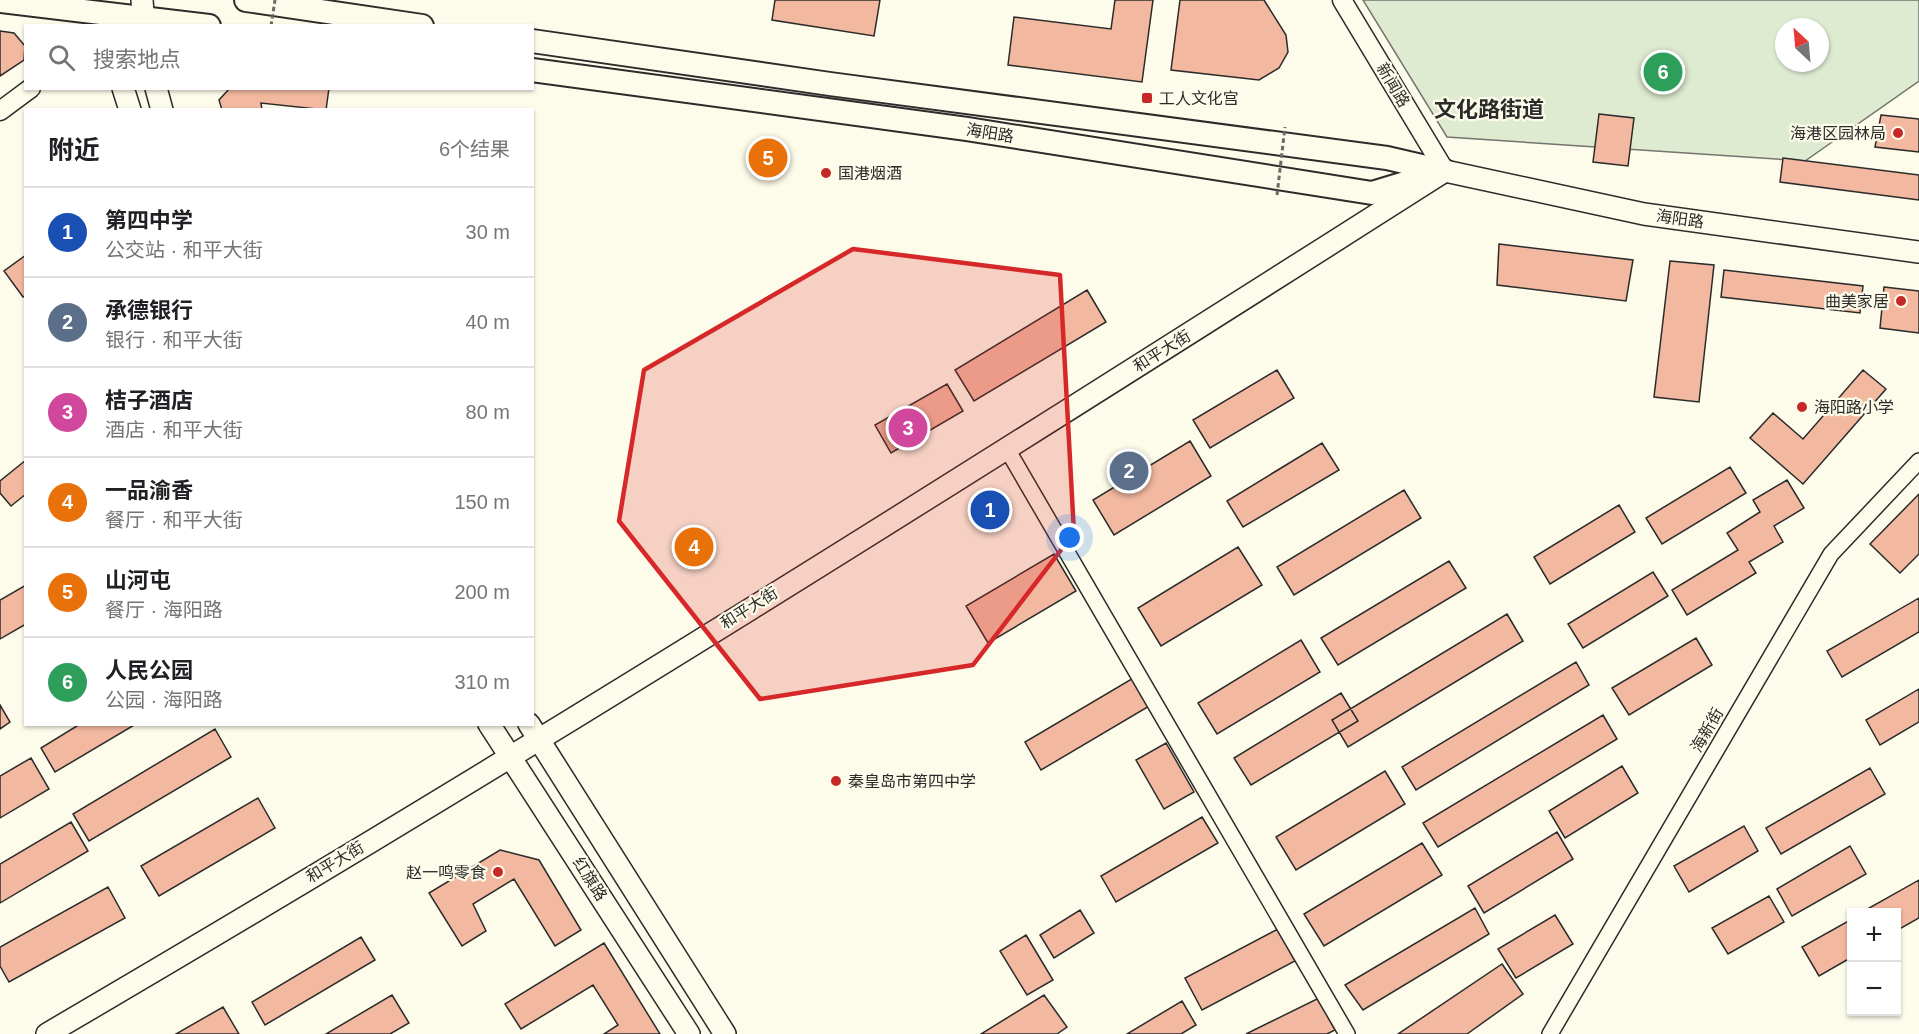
<!DOCTYPE html>
<html lang="zh">
<head>
<meta charset="utf-8">
<style>
	body { margin:0; font-family:Helvetica,"Noto Sans SC",sans-serif; background:#f6f6f6; color:#202124 }
	.controls { position:absolute; right:18px; bottom:18px; display:grid; overflow:hidden; border-radius:0px; box-shadow:0 2px 4px #0004 }
	.controls button { width:54px; height:54px; display:grid; place-items:center; padding:0; border:0; border-bottom:2px solid #e0e0e0; background:#fff; color:#202124; font:30px sans-serif }
	.compass { position:absolute; left:1775px; top:18px; width:54px; height:54px; border-radius:50%; background:#fff; box-shadow:0 2px 4px #0004; rotate:334deg }
	.you { position:absolute; left:1070px; top:538px; width:21px; height:21px; margin:-15px; border:4px solid #fff; border-radius:50%; background:#1a73e8; box-shadow:0 0 0 9px #1a73e833 }
	.badge { display:grid; place-items:center; width:39px; height:39px; border-radius:50%; background:#111827; color:#fff; font-size:20px; font-weight:700 }
	.pin { position:absolute; translate:-50% -50%; border:3px solid #fff; box-shadow:0 2px 6px #0006 }
	.list { margin:0; padding:0; list-style:none }
	h2 { display:flex; justify-content:space-between; align-items:center; height:78px; margin:0; padding:0 24px; font-size:26px }
	h2 small { font-size:20px; font-weight:400; color:#757577 }
	.list li { display:grid; grid-template-columns:39px 1fr auto; gap:18px; align-items:center; box-sizing:border-box; height:90px; padding:0 24px; border-top:2px solid #e0e0e0 }
	.list b { display:block; font-size:22px; white-space:nowrap }
	.list p { margin:0; font-size:20px; white-space:nowrap; color:#757577 }
	.list em { font-size:20px; font-style:normal; color:#757577 }
	.icon { flex:none; width:33px; height:33px; fill:none; stroke:currentColor; stroke-width:2; stroke-linecap:round; stroke-linejoin:round }
	.map { position:relative; flex:none; width:1919px; height:1034px; overflow:hidden }
	.search { position:absolute; background:#fff; box-shadow:0 2px 4px #0004; left:24px; top:24px; width:510px; height:66px; display:flex; align-items:center; gap:15px; box-sizing:border-box; padding:0 21px; border-radius:0px; color:#757577; font-size:22px }
	.panel { position:absolute; background:#fff; box-shadow:0 2px 4px #0004; left:24px; top:108px; width:510px; height:618px; border-radius:0px }
	.map>svg:first-child { display:block }
	.green { fill:#deebd1; stroke:#74746e; stroke-width:1.5; fill-rule:evenodd }
	.building { fill:#f2b8a0; stroke:#2b2b2b; stroke-width:1.5 }
	.lines { fill:none; stroke-linecap:round; stroke-linejoin:round }
	.minor-casing { stroke:#2b2b2b; stroke-width:18 }
	.tertiary-casing { stroke:#2b2b2b; stroke-width:21 }
	.secondary-casing { stroke:#2b2b2b; stroke-width:24 }
	.primary-casing { stroke:#2b2b2b; stroke-width:26 }
	.minor { stroke:#fdfbea; stroke-width:15 }
	.tertiary { stroke:#fdfbea; stroke-width:18 }
	.secondary { stroke:#fdfbea; stroke-width:21 }
	.primary { stroke:#fdfbea; stroke-width:22 }
	.path-bridge { stroke:#6a6964; stroke-width:3; stroke-dasharray:4.5 3; stroke-linecap:butt }
	.marked { fill:#d62828; fill-opacity:0.2; stroke:#d62828; stroke-width:4.5; stroke-linejoin:round }
	.poi-dot { fill:#c62828; stroke:#fdfbea; stroke-width:2 }
	.labels { text-anchor:middle; dominant-baseline:central; stroke-width:4.5; stroke-linejoin:round; paint-order:stroke }
	.street-label { font-size:16px; fill:#2b2b2b; stroke:#fdfbea }
	.poi-label { font-size:16px; fill:#2b2b2b; stroke:#fdfbea; text-anchor:start }
	.district-label { font-size:22px; font-weight:bold; fill:#2b2b2b; stroke:#fdfbea }
</style>
</head>
<body>
<div class="map">
<svg width="1919" height="1034" viewBox="0 0 1919 1034">
	<rect width="100%" height="100%" fill="#fdfbea"/>
	<path class="green" d="M 1363,0 L 1919,0 L 1919,81 L 1805,161 L 1447,137 ZM 1784,27 L 1820,27 L 1820,63 L 1784,63 Z"/>
	<path class="building" d="M 775,0 L 880,0 L 874,36 L 772,20 Z
		M 1115,0 L 1153,0 L 1142,82 L 1008,65 L 1014,17 L 1111,29 Z
		M 1180,0 L 1264,0 L 1286,35 L 1288,52 L 1279,68 L 1259,80 L 1171,70 Z
		M 0,31 L 14,33 L 25,46 L 24,60 L 0,76 Z
		M 230,88 L 329,88 L 326,110 L 261,103 L 262,110 L 222,110 L 219,100 Z
		M 1599,114 L 1634,118 L 1628,166 L 1593,162 Z
		M 1881,115 L 1919,119 L 1919,152 L 1875,147 Z
		M 1783,158 L 1919,175 L 1919,200 L 1780,182 Z
		M 1499,244 L 1633,260 L 1626,301 L 1497,285 Z
		M 26,255 L 26,295 L 23,297 L 4,271 Z
		M 1670,261 L 1714,265 L 1699,402 L 1654,397 Z
		M 1724,270 L 1863,286 L 1860,313 L 1721,297 Z
		M 1884,287 L 1919,291 L 1919,333 L 1880,328 Z
		M 1087,290 L 1106,322 L 974,401 L 955,370 Z
		M 1277,370 L 1294,398 L 1210,448 L 1193,420 Z
		M 1863,370 L 1886,389 L 1803,484 L 1750,438 L 1773,413 L 1803,439 Z
		M 947,384 L 963,411 L 891,453 L 875,425 Z
		M 1190,441 L 1211,476 L 1114,535 L 1093,500 Z
		M 1322,443 L 1339,470 L 1243,527 L 1227,501 Z
		M 26,460 L 26,494 L 11,506 L 0,493 L 0,481 Z
		M 1730,467 L 1746,493 L 1662,544 L 1646,518 Z
		M 1787,480 L 1804,508 L 1774,526 L 1783,542 L 1749,562 L 1756,573 L 1687,615 L 1672,590 L 1738,550 L 1727,533 L 1760,512 L 1753,500 Z
		M 1404,490 L 1421,518 L 1294,595 L 1277,567 Z
		M 1919,494 L 1919,554 L 1900,573 L 1870,544 Z
		M 1619,505 L 1635,532 L 1550,584 L 1534,557 Z
		M 1238,547 L 1262,585 L 1161,646 L 1138,608 Z
		M 1054,554 L 1076,591 L 988,643 L 966,606 Z
		M 1449,561 L 1466,588 L 1338,665 L 1321,638 Z
		M 1653,572 L 1668,596 L 1583,648 L 1568,624 Z
		M 26,585 L 26,624 L 0,639 L 0,600 Z
		M 1919,598 L 1919,632 L 1842,677 L 1827,651 Z
		M 1507,614 L 1523,641 L 1348,747 L 1332,720 Z
		M 1696,638 L 1712,665 L 1629,715 L 1612,688 Z
		M 1301,640 L 1320,672 L 1217,734 L 1198,703 Z
		M 1576,662 L 1589,685 L 1416,790 L 1402,767 Z
		M 1135,677 L 1151,705 L 1041,770 L 1025,742 Z
		M 1919,689 L 1919,722 L 1880,745 L 1866,720 Z
		M 1341,693 L 1358,721 L 1251,785 L 1234,758 Z
		M 0,705 L 10,722 L 0,729 Z
		M 1603,715 L 1617,739 L 1438,847 L 1423,823 Z
		M 80,724 L 136,724 L 55,772 L 41,748 Z
		M 215,729 L 231,757 L 89,841 L 73,814 Z
		M 1166,743 L 1194,792 L 1164,809 L 1136,760 Z
		M 31,758 L 49,789 L 0,818 L 0,776 Z
		M 1622,766 L 1638,793 L 1565,838 L 1549,811 Z
		M 1870,768 L 1885,794 L 1781,854 L 1766,828 Z
		M 1385,771 L 1405,804 L 1296,870 L 1276,837 Z
		M 258,798 L 275,828 L 159,896 L 141,866 Z
		M 1202,817 L 1218,843 L 1116,902 L 1101,876 Z
		M 71,822 L 88,851 L 0,903 L 0,864 Z
		M 1744,826 L 1758,851 L 1689,892 L 1674,866 Z
		M 1557,832 L 1573,859 L 1484,913 L 1468,886 Z
		M 1422,843 L 1442,875 L 1324,946 L 1304,914 Z
		M 1850,846 L 1866,874 L 1792,916 L 1777,889 Z
		M 500,850 L 539,860 L 581,930 L 555,946 L 514,879 L 473,904 L 486,931 L 462,946 L 429,893 Z
		M 1919,880 L 1919,918 L 1896,931 L 1896,912 L 1862,912 Z
		M 108,887 L 125,918 L 9,982 L 0,966 L 0,947 Z
		M 1769,896 L 1784,922 L 1728,954 L 1712,928 Z
		M 1475,908 L 1489,934 L 1363,1010 L 1345,985 Z
		M 1080,910 L 1094,933 L 1054,958 L 1040,935 Z
		M 1555,915 L 1573,944 L 1516,978 L 1498,949 Z
		M 1852,919 L 1852,957 L 1819,976 L 1802,947 Z
		M 1278,929 L 1295,961 L 1202,1010 L 1185,978 Z
		M 1026,935 L 1053,980 L 1027,995 L 1000,951 Z
		M 361,937 L 375,960 L 265,1025 L 252,1002 Z
		M 604,943 L 660,1034 L 604,1034 L 618,1025 L 593,985 L 521,1029 L 505,1004 Z
		M 1502,964 L 1523,994 L 1467,1034 L 1398,1034 Z
		M 392,995 L 409,1023 L 390,1034 L 326,1034 Z
		M 1044,995 L 1067,1027 L 1057,1034 L 981,1034 Z
		M 1319,998 L 1335,1030 L 1327,1034 L 1246,1034 Z
		M 1182,1001 L 1196,1025 L 1181,1034 L 1127,1034 Z
		M 223,1007 L 239,1034 L 176,1034 Z"/>
	<g class="lines">
		<defs>
			<path id="minor" d="M 1007,449 L 1347,1034
				M 1550,1034 L 1831,554 L 1919,461"/>
			<path id="tertiary" d="M 1342,0 L 1445,171
				M 0,111 L 31,88"/>
			<path id="secondary" d="M 142,0 L 144,26
				M 123,88 L 130,110
				M 156,88 L 162,110
				M 489,724 L 689,1034
				M 529,724 L 725,1034
				M 47,1034 C 520,758 983,465 1445,171 L 1644,214 L 1919,252"/>
			<path id="primary" d="M 246,0 L 422,26
				M 0,1 L 209,26
				M 532,41 L 830,84 L 1387,158 L 1443,171
				M 532,70 L 967,129 L 1372,193 L 1445,171"/>
		</defs>
		<use href="#minor" class="minor-casing"/>
		<use href="#tertiary" class="tertiary-casing"/>
		<use href="#secondary" class="secondary-casing"/>
		<use href="#primary" class="primary-casing"/>
		<use href="#minor" class="minor"/>
		<use href="#tertiary" class="tertiary"/>
		<use href="#secondary" class="secondary"/>
		<use href="#primary" class="primary"/>
		<path class="path-bridge" d="M 271,26 L 275,0
			M 1277,195 L 1285,127"/>
	</g>
	<path class="marked" d="M 853,249 L 1060,275 L 1074,533 L 973,665 L 760,699 L 619,521 L 644,370 Z"/>
	<g class="poi-dot">
		<rect x="1141" y="92" width="12" height="12" rx="3"/>
		<circle cx="1898" cy="133" r="6"/>
		<circle cx="826" cy="173" r="6"/>
		<circle cx="1901" cy="301" r="6"/>
		<circle cx="1802" cy="407" r="6"/>
		<circle cx="836" cy="781" r="6"/>
		<circle cx="498" cy="872" r="6"/>
	</g>
	<g class="labels">
		<g class="street-label">
			<text transform="translate(1393 85) rotate(59)">新闻路</text>
			<text transform="translate(990 133) rotate(9)">海阳路</text>
			<text transform="translate(1680 219) rotate(8)">海阳路</text>
			<text transform="translate(1162 351) rotate(-32)">和平大街</text>
			<text transform="translate(749 608) rotate(-32)">和平大街</text>
			<text transform="translate(1707 730) rotate(-60)">海新街</text>
			<text transform="translate(335 862) rotate(-31)">和平大街</text>
			<text transform="translate(590 879) rotate(57)">红旗路</text>
		</g>
		<g class="poi-label">
			<text x="1159" y="98">工人文化宫</text>
			<text x="1886" y="133" text-anchor="end">海港区园林局</text>
			<text x="838" y="173">国港烟酒</text>
			<text x="1889" y="301" text-anchor="end">曲美家居</text>
			<text x="1814" y="407">海阳路小学</text>
			<text x="848" y="781">秦皇岛市第四中学</text>
			<text x="486" y="872" text-anchor="end">赵一鸣零食</text>
		</g>
		<g class="district-label">
			<text x="1489" y="109">文化路街道</text>
		</g>
	</g>
</svg>
<div class="controls">
<button>+</button>
<button>−</button>
</div>
<svg class="compass" viewBox="-18 -18 36 36"><path d="M0-13l5 13h-10z" fill="#e53935"/><path d="M0 13l5-13h-10z" fill="#757577"/></svg>
<div class="you"></div>
<div class="pin badge" style="left:990px;top:510px;background:#1a4fb4">1</div>
<div class="pin badge" style="left:1129px;top:471px;background:#5c6f8a">2</div>
<div class="pin badge" style="left:908px;top:428px;background:#d1479c">3</div>
<div class="pin badge" style="left:694px;top:547px;background:#e8710a">4</div>
<div class="pin badge" style="left:768px;top:158px;background:#e8710a">5</div>
<div class="pin badge" style="left:1663px;top:72px;background:#2e9e5b">6</div>
<div class="search"><svg class="icon" aria-label="search" viewBox="0 0 24 24"><circle cx="10" cy="10" r="6"/><path d="M15 15l6 6"/></svg>搜索地点</div>
<section class="panel">
<h2>附近<small>6个结果</small></h2>
<ul class="list">
<li><span class="badge" style="background:#1a4fb4">1</span><div><b>第四中学</b><p>公交站 · 和平大街</p></div><em>30 m</em></li>
<li><span class="badge" style="background:#5c6f8a">2</span><div><b>承德银行</b><p>银行 · 和平大街</p></div><em>40 m</em></li>
<li><span class="badge" style="background:#d1479c">3</span><div><b>桔子酒店</b><p>酒店 · 和平大街</p></div><em>80 m</em></li>
<li><span class="badge" style="background:#e8710a">4</span><div><b>一品渝香</b><p>餐厅 · 和平大街</p></div><em>150 m</em></li>
<li><span class="badge" style="background:#e8710a">5</span><div><b>山河屯</b><p>餐厅 · 海阳路</p></div><em>200 m</em></li>
<li><span class="badge" style="background:#2e9e5b">6</span><div><b>人民公园</b><p>公园 · 海阳路</p></div><em>310 m</em></li>
</ul>
</section>
</div>
</body>
</html>
